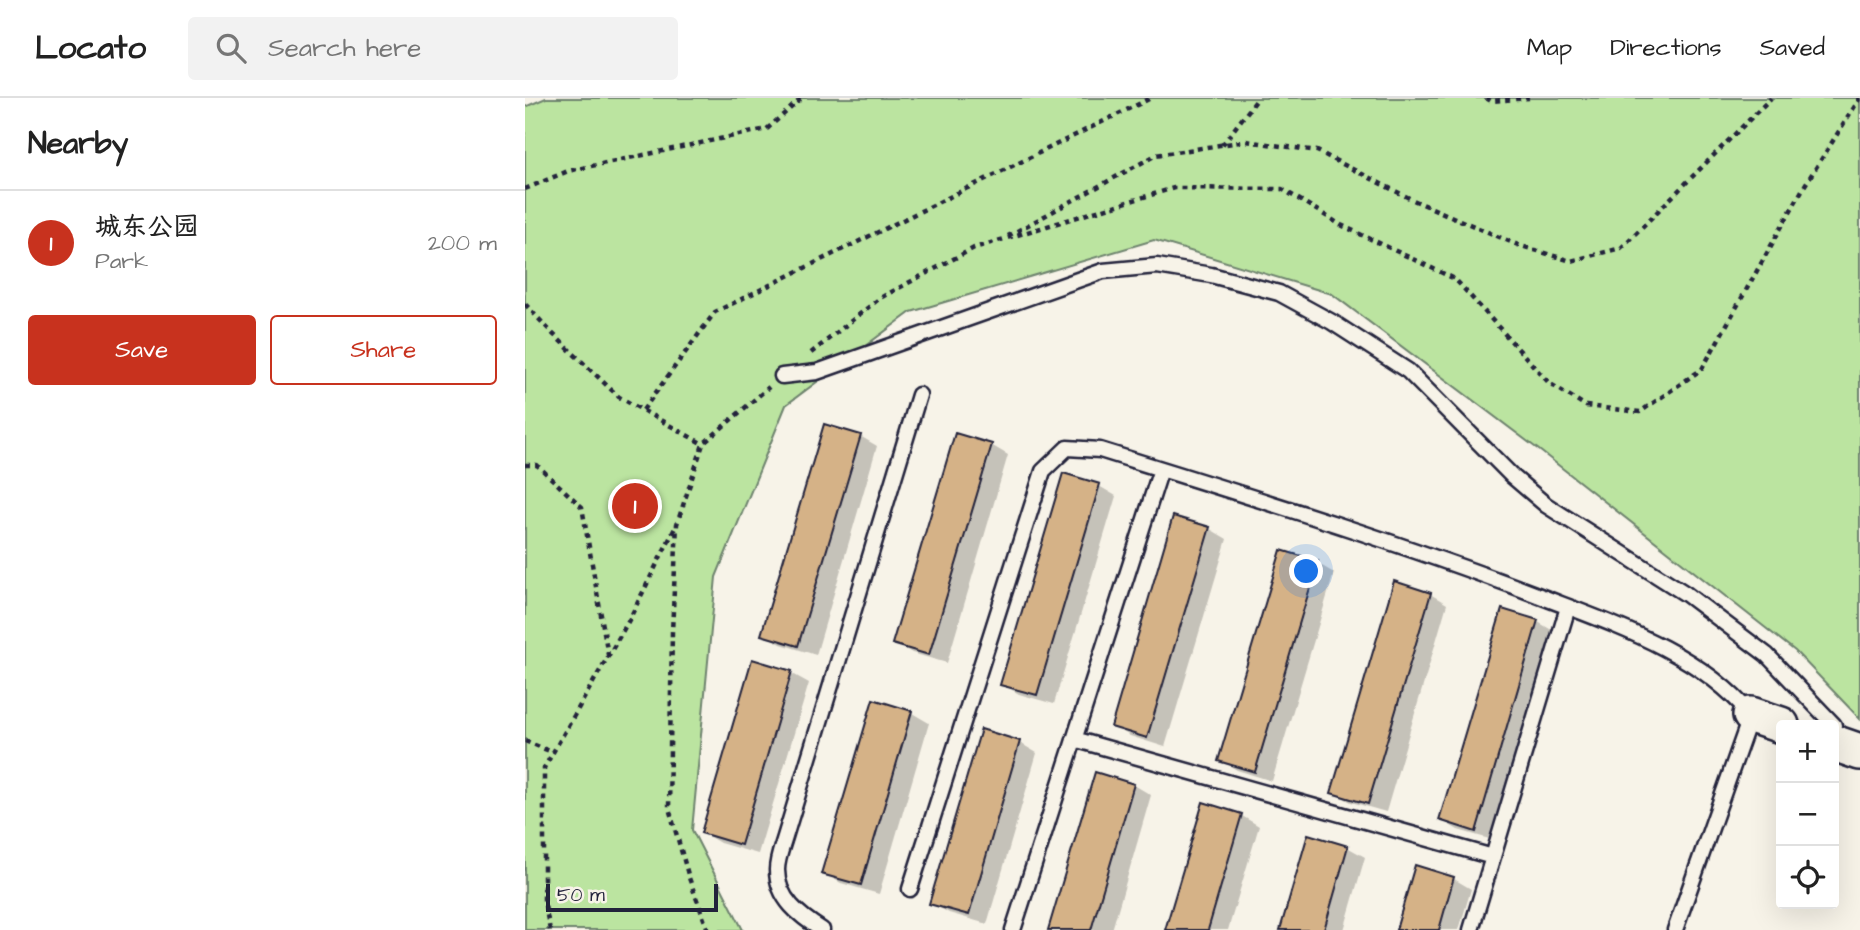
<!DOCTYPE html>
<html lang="en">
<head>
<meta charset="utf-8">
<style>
	body { margin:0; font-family:"Architects Daughter","LXGW WenKai TC",sans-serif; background:#f2f2f2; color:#222 }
	.controls { position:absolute; right:21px; bottom:21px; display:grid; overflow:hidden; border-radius:7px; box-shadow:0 7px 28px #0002 }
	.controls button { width:63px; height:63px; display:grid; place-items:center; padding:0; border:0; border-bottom:2px solid #e0e0e0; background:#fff; color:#222; font:35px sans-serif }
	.scale { position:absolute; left:21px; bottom:18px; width:172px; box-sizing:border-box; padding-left:7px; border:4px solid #22223b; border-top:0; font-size:19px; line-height:24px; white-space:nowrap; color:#22223b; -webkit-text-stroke:5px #f7f3e8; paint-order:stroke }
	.you { position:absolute; left:782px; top:474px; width:24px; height:24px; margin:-18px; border:5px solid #fff; border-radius:50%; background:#1a73e8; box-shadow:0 0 0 10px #1a73e833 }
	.badge { display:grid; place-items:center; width:46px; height:46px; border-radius:50%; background:#c8321e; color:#fff; font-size:23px; font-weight:700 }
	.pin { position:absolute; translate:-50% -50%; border:4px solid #fff; box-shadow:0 2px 7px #0006 }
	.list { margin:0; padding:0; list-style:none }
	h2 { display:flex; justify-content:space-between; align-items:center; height:91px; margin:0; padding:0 28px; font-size:30px }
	h2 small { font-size:23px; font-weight:400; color:#767676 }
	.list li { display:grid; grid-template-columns:46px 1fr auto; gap:21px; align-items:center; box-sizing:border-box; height:105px; padding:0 28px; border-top:2px solid #e0e0e0 }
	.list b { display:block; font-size:26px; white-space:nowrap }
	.list p { margin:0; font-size:23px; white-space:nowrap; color:#767676 }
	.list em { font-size:23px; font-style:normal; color:#767676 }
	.actions { display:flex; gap:14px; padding:21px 28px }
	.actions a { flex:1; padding:16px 0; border:2px solid #c8321e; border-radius:7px; text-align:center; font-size:24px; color:#c8321e }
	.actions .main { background:#c8321e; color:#fff }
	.icon { flex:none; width:38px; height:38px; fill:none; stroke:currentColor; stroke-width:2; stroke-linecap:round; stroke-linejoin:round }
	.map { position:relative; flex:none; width:1335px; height:832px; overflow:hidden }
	header { display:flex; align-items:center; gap:42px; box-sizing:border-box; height:98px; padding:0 35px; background:#fff; border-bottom:2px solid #e0e0e0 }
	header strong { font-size:33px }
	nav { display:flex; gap:38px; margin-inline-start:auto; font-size:24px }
	.search { width:490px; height:63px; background:#f2f2f2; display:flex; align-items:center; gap:18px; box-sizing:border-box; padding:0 24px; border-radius:7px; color:#767676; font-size:26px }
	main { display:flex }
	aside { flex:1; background:#fff }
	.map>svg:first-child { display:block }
	.green { fill:#bbe4a0; stroke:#6e836e; stroke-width:2 }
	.shadow { fill:#0003 }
	.building { fill:#d5b287; stroke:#22223b; stroke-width:2 }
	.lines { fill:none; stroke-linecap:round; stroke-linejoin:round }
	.service-casing { stroke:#22223b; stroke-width:19 }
	.tertiary-casing { stroke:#22223b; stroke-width:40 }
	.path { stroke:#22223b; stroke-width:4.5; stroke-dasharray:5 5; stroke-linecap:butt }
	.service { stroke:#f7f3e8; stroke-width:14 }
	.tertiary { stroke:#f7f3e8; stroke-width:35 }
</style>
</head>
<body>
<header>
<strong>Locato</strong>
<div class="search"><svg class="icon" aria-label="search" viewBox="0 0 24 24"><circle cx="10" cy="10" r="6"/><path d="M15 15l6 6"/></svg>Search here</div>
<nav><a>Map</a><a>Directions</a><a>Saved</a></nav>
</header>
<main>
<aside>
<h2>Nearby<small></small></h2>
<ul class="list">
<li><span class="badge">1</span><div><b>城东公园</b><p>Park</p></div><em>200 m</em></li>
</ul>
<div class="actions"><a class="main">Save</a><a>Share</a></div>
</aside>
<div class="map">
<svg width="1335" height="832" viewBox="0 0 1335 832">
	<rect width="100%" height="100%" fill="#f7f3e8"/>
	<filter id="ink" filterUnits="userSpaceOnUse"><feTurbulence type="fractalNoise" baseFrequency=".0143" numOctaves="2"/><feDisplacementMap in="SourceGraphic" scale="14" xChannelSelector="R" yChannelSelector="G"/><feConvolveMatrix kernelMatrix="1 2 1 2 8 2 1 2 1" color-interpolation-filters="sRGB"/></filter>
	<g filter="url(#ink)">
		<path class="green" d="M 21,0 L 1335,0 L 1335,621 L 1270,553 L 1014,352 L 807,196 L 629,142 L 386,214 L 261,307 L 191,479 L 167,732 L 218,832 L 0,832 L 0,9 Z"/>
		<path class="shadow" d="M 335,338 L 352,348 L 291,557 L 256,546 L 238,536 Z
			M 466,347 L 483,357 L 422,565 L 387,555 L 370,545 Z
			M 574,388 L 591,398 L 529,606 L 494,596 L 477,586 Z
			M 650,420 L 685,431 L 702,441 L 640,649 L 605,638 L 588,628 Z
			M 792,465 L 809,475 L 747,683 L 712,672 L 695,662 Z
			M 905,496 L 922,506 L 861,714 L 826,704 L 808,694 Z
			M 978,514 L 1013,524 L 1030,534 L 968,742 L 933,732 L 916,722 Z
			M 266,575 L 284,585 L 233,756 L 195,745 L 178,735 Z
			M 349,603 L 387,615 L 404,625 L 354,796 L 316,785 L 298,775 Z
			M 457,633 L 495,645 L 512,655 L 462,826 L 424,815 L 406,805 Z
			M 571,676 L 609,687 L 626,697 L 587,832 L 525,832 Z
			M 679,707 L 717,718 L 734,728 L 703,832 L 642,832 Z
			M 822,749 L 840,759 L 819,832 L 757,832 Z
			M 891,769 L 929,781 L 946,791 L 934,832 L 873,832 Z"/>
		<path class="building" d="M 299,326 L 336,337 L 273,548 L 236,537 Z
			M 430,335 L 467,346 L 404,557 L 367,546 Z
			M 538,375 L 575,386 L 512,597 L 475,587 Z
			M 648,418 L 685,429 L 622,640 L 586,629 Z
			M 756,452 L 793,463 L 730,674 L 693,663 Z
			M 869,483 L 906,495 L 843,706 L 806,695 Z
			M 977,511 L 1013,522 L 951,734 L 914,722 Z
			M 227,561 L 267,573 L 216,747 L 176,735 Z
			M 348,601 L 387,613 L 336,787 L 296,776 Z
			M 456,631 L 495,643 L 444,817 L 404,806 Z
			M 570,674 L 609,686 L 566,832 L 523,832 Z
			M 678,704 L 717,716 L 683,832 L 640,832 Z
			M 783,736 L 823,748 L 799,832 L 755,832 Z
			M 890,767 L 929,779 L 914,832 L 871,832 Z"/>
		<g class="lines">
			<defs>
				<path id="service" d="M 257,278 L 292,274 L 578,173 L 632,168 L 686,177 L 754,195 L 807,224 L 883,273 L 987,378 L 1021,407 L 1161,496 L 1242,557 L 1309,627
					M 549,641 L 968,759
					M 385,791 L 518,373 L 542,350 L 575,352 C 720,397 865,441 1007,495 C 1084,525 1172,552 1226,617 L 1150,832
					M 297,832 C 275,818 252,801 252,772 C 252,761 257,749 260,739 L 394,297
					M 488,832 L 636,371
					M 946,832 L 1043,509"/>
				<path id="tertiary" d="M 1226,617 L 1256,627
					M 1309,645 L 1335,654"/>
			</defs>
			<use href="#service" class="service-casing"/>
			<use href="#tertiary" class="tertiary-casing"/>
			<path class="path" d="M 961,0 L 966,3 L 1004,0
				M 697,47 L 733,0
				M 0,91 L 43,73 L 242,31 L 277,0
				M 483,138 L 631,57 L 721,43 L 792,53 L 888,102 L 993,147 L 1046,163 L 1096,150 L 1246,0
				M 0,206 L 28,236 L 94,299 L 178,346
				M 286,255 L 355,200 L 449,150 L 649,90 L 757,91 L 816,127 L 930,181 L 1024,285 L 1061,308 L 1115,314 L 1177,271 L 1280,87 L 1335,0
				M 118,312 L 190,214 L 626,0
				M 0,367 L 12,367 L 57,409 L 83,557
				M 0,643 L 27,654
				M 25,832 L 19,803 L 19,670 L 104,522 L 150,430
				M 183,832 L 164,780 L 144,710 L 147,534 L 152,426 L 178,346 L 244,289"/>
			<use href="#service" class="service"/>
			<use href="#tertiary" class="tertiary"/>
		</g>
	</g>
</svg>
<div class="controls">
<button>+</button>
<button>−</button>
<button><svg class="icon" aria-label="locate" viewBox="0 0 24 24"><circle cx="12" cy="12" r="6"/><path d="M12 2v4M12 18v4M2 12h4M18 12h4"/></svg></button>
</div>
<div class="scale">50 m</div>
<div class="you"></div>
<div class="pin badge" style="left:110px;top:408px">1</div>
</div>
</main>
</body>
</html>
